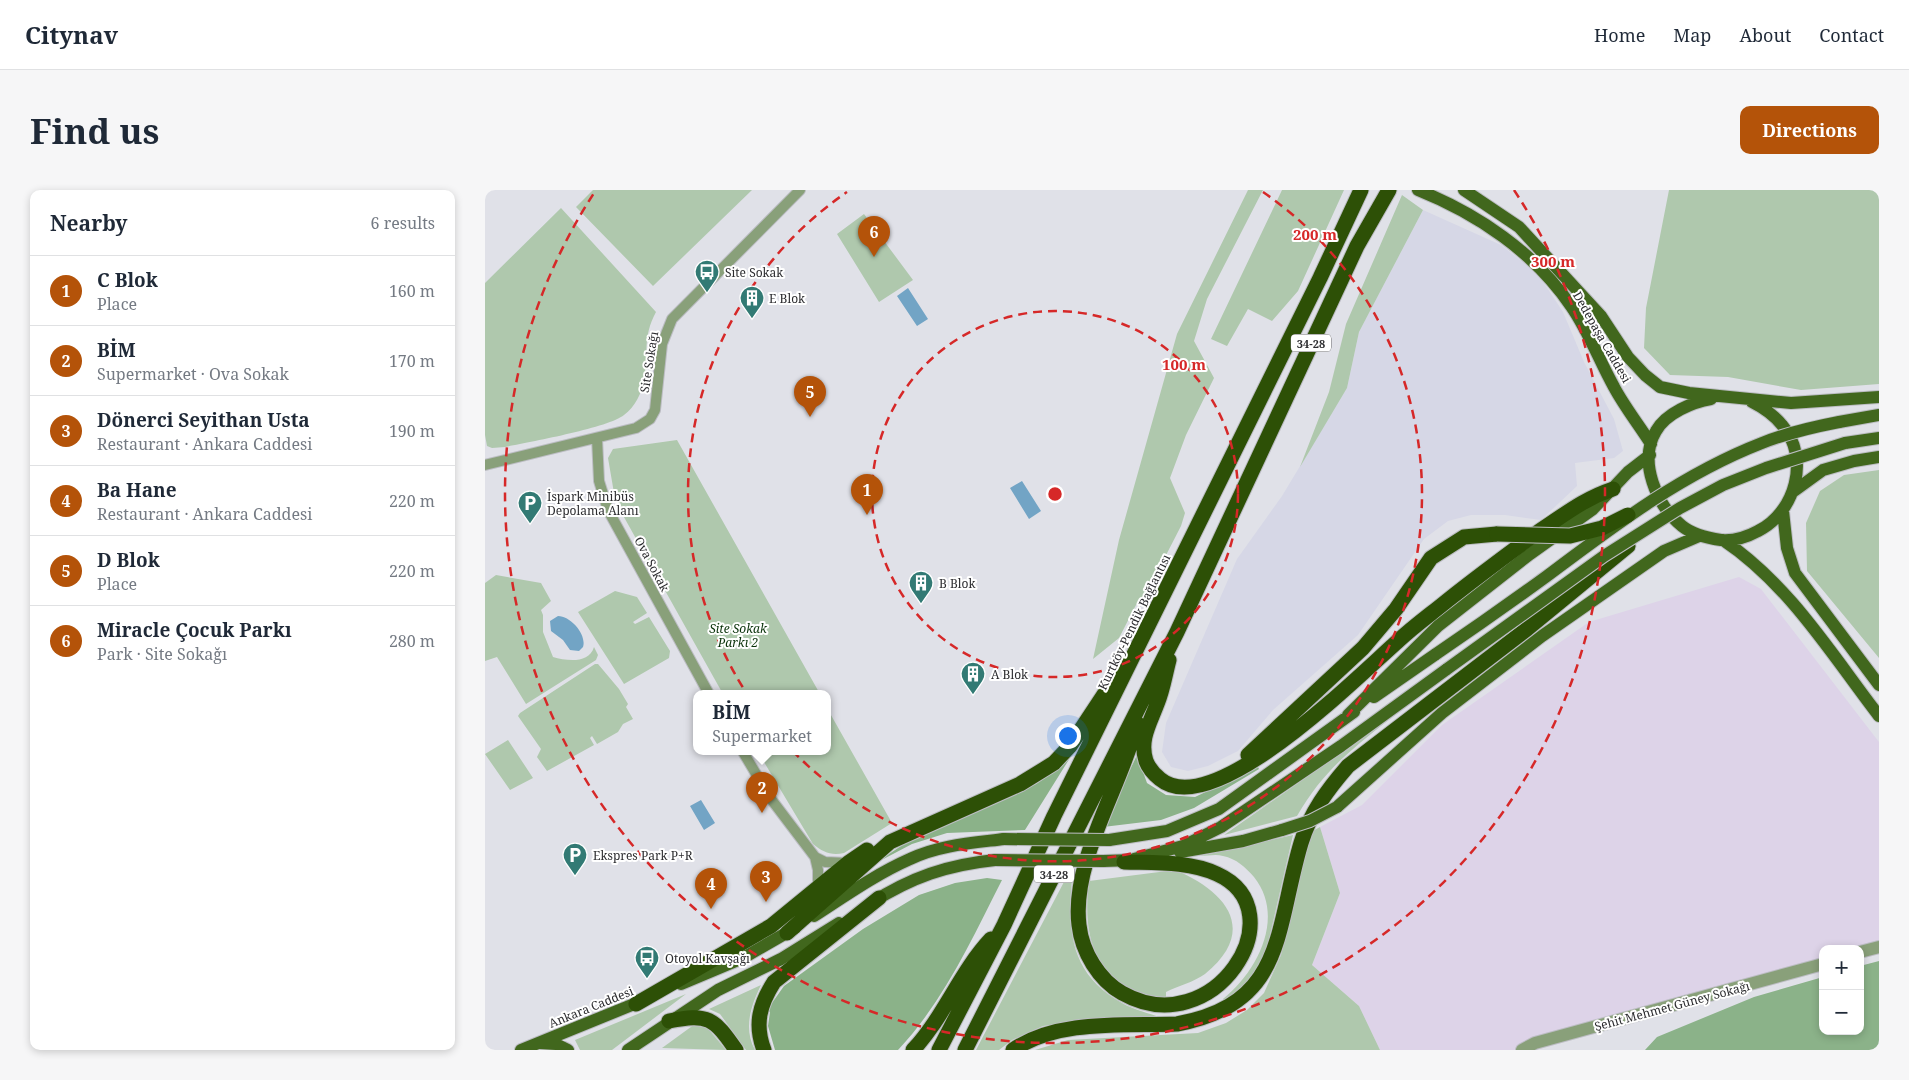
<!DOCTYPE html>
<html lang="en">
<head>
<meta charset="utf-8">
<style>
	body { margin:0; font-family:"Noto Serif",serif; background:#f6f6f7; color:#1f2937 }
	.controls { position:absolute; right:15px; bottom:15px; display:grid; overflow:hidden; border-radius:10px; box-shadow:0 2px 8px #0003 }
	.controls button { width:45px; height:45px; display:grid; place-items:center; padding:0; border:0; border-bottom:1px solid #e0e1e3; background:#fff; color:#1f2937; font:25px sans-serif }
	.you { position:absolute; left:582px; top:545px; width:18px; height:18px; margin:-12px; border:4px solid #fff; border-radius:50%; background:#1a73e8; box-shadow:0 0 0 8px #1a73e833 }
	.badge { display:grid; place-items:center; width:32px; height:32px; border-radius:50%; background:#b45309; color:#fff; font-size:16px; font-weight:700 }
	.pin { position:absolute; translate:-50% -41px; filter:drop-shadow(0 1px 2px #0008) }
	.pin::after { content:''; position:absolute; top:26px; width:18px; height:15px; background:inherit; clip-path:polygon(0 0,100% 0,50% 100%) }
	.popup { position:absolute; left:208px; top:500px; width:138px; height:65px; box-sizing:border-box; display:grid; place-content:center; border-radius:10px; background:#fff; filter:drop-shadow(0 1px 4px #0005); font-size:16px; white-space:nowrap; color:#747a83 }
	.popup b { font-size:19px; color:#1f2937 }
	.popup::after { content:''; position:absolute; left:50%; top:100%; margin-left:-10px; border:10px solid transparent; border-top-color:#fff }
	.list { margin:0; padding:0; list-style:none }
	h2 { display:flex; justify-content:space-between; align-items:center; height:65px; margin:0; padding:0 20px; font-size:21px }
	h2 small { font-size:16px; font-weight:400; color:#747a83 }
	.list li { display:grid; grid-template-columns:32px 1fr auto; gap:15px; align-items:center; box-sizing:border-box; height:70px; padding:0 20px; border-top:1px solid #e0e1e3 }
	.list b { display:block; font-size:19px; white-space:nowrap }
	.list p { margin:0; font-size:16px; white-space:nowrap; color:#747a83 }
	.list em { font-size:16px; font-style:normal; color:#747a83 }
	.map { position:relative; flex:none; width:1394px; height:860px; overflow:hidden; border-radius:10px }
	header { display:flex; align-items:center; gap:30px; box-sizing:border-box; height:70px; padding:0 25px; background:#fff; border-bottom:1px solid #e0e1e3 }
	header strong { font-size:24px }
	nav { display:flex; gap:28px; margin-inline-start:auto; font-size:18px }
	.intro { display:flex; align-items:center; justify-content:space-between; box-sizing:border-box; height:120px; padding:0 30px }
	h1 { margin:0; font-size:35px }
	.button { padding:12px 22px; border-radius:10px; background:#b45309; color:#fff; font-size:18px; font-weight:700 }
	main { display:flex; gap:30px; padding:0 30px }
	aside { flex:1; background:#fff; border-radius:10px; box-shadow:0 2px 8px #0003 }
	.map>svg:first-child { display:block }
	.built { fill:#d6d7e6 }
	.industrial { fill:#ddd3e8 }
	.green { fill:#afc8ad }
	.forest { fill:#8bb289 }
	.water { fill:#72a4c5 }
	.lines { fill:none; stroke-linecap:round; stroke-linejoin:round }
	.minor-casing { stroke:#bcbdc3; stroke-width:12 }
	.tertiary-casing { stroke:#bcbdc3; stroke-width:14 }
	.primary-casing { stroke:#bcbdc3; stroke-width:14 }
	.motorway-casing { stroke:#bcbdc3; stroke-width:17 }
	.minor { stroke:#89a07a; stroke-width:10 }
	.tertiary { stroke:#89a07a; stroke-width:12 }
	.primary { stroke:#41671d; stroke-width:12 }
	.motorway { stroke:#2d5006; stroke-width:15 }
	.primary-bridge-casing { stroke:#bcbdc3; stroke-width:14; stroke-linecap:butt }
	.motorway-bridge-casing { stroke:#bcbdc3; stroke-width:17; stroke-linecap:butt }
	.primary-bridge { stroke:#41671d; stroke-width:12 }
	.motorway-bridge { stroke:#2d5006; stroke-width:15 }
	.ring { fill:none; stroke:#d62828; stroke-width:2.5; stroke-dasharray:9 6 }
	.labels { text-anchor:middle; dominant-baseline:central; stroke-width:4; stroke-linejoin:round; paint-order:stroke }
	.shield { fill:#fff; stroke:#6b6b6d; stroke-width:1 }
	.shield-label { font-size:11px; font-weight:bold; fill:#2c2c2f }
	.poi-label { font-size:12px; fill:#2c2c2f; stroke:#fff; text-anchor:start }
	.street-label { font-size:12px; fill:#2c2c2f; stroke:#fff }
	.park-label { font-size:12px; font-style:italic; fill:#093209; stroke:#fff }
	.centre { fill:#d62828; stroke:#fff; stroke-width:2.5 }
	.ring-label { font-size:15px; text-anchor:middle; font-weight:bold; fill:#d62828; stroke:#fff; stroke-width:4; stroke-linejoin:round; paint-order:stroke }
</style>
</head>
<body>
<header>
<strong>Citynav</strong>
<nav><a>Home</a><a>Map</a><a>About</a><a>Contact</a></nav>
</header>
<div class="intro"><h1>Find us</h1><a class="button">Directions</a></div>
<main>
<aside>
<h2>Nearby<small>6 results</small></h2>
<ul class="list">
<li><span class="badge">1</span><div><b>C Blok</b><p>Place</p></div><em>160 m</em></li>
<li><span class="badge">2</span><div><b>BİM</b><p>Supermarket · Ova Sokak</p></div><em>170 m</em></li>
<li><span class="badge">3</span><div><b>Dönerci Seyithan Usta</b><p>Restaurant · Ankara Caddesi</p></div><em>190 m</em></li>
<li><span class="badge">4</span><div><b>Ba Hane</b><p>Restaurant · Ankara Caddesi</p></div><em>220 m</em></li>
<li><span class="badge">5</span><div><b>D Blok</b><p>Place</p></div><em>220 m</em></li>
<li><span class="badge">6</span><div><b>Miracle Çocuk Parkı</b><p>Park · Site Sokağı</p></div><em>280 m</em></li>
</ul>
</aside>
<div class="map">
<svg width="1394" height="860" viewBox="0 0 1394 860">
	<rect width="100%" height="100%" fill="#e0e1e8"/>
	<path class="built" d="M 938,20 L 1016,55 L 1053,84 L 1078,122 L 1099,172 L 1129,229 L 1138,261 L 1129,268 L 1090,273 L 1092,296 L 1056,330 L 1020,325 L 986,325 L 963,331 L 939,349 L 873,445 L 788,520 L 753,561 L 723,576 L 703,581 L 686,577 L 677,562 L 681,533 L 752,369 L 797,306 L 862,198 L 874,142 Z"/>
	<path class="industrial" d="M 1254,387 L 1276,399 L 1394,552 L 1394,752 L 1370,759 L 1338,759 L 1338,768 L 1045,854 L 1030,860 L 895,860 L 874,816 L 827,775 L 855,703 L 835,637 L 877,615 L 957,535 L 1104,432 Z"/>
	<path class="green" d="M 108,0 L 267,0 L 168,96 L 91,17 Z
		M 763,0 L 778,0 L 722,109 L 709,151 L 729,188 L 701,245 L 685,288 L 700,323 L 696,336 L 659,408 L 651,415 L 634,448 L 608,469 L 634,350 L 692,144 Z
		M 797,0 L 859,0 L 813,101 L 787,131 L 763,119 L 742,156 L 726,149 Z
		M 1184,0 L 1394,0 L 1394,194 L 1316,200 L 1243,187 L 1185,185 L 1159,158 L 1161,118 Z
		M 917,5 L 938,20 L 874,142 L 862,198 L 815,277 L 844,202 L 861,134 Z
		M 76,18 L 171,122 C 157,148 164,163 159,189 C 157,203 150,217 139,225 C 123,238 44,252 20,257 L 7,258 L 2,256 L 0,245 L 0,93 Z
		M 379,24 L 428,90 L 394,112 L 352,44 Z
		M 192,250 L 335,504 L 238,504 L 229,488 L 135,320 L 129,303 L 123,268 L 128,259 Z
		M 1394,280 L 1394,468 L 1322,381 L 1321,333 L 1335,301 L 1359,285 Z
		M 11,385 L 56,393 L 66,411 L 56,420 L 58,425 L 58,442 L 68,467 C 82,471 104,474 109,457 L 113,465 L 111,470 L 41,514 L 12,467 L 0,471 L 0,393 Z
		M 130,401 L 152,407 L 162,423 L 148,432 L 150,434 L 164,427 L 185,461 L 184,468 L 139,494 L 93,422 Z
		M 110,474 L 113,474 L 134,499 L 143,514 L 141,517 L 148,529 L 138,534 L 133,542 L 112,554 L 107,546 L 105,548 L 109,555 L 62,581 L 52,567 L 56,559 L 33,526 L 35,523 Z
		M 342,518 L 407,633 L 359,663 C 346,666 338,662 328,654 L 273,562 L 342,562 Z
		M 903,530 C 864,562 838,581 812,626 L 739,645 Z
		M 23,550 L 48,588 L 25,600 L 0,564 Z
		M 835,637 L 855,703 L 827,775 L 874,816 L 895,860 L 550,860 L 583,850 L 713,843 L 741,833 L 762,820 L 779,803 L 796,765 L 826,642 Z
		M 808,645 L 782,758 L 764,792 L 740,811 L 738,809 C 772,782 801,727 769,687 C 760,677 752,669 738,666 C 731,664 722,666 715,666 Z
		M 690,680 C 741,701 774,740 720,784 C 709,792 693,796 681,802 L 681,809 C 672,807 663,806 655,803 C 605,784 598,738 604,691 Z
		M 580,690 L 587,690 C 582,742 586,785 637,813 C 649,820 664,823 677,828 L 605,830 L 558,836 L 527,850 L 514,860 L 491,860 Z
		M 276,795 C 266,816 258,838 270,860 L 261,860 L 235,824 L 224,819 Z
		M 201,804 L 127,860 L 95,860 L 90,850 Z
		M 210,834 L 220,835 L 241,860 L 177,858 Z"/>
	<path class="forest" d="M 586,563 L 588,563 L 540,640 L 462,643 L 427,654 L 389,674 L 422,652 L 551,594 L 569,582 Z
		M 652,565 L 662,593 L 681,605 L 710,607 L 773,577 L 774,579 L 709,618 L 676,630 L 618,637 Z
		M 502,688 L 517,690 C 487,749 459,811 413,860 L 290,860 L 283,836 L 285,822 L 282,820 L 299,796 L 378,739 L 434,705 L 470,693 Z
		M 1394,771 L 1394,860 L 1160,860 L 1172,847 L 1269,807 L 1338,787 L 1338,841 L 1375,841 L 1375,776 Z"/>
	<path class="water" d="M 423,98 L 443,129 L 432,136 L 412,106 Z
		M 537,291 L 556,321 L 544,329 L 525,298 Z
		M 73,426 C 86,426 102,445 98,457 L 94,461 L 85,460 L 78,450 L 66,441 L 65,431 Z
		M 216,610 L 230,633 L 219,640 L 205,616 Z"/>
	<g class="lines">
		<defs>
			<path id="minor" d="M 112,248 L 114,291 L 123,320 L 224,504
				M 0,275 L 151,238 L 165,229 L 170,220 L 177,154 L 187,129 L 315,0
				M 258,562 L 286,609 L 330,667 L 333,680 L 333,699
				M 330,667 L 340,672 L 363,673"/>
			<path id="tertiary" d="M 1375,762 L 1394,757
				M 1037,860 L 1050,853 L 1338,774"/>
			<path id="primary" d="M 933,0 C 993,24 1049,62 1086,116 C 1103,140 1114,170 1129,197 C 1139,216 1154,235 1166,254
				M 979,0 L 1034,37 L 1116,126 L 1143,167 L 1160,185 L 1175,197 L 1204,203 L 1306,213 L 1394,207
				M 1226,209 C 1208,212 1181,223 1171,241 C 1153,271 1171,315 1197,336 C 1208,345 1222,348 1236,350 C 1248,351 1262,347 1273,341 C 1310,323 1326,268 1297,235 C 1288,224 1279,218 1267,212
				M 1354,232 L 1394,225
				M 1360,253 L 1394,248
				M 1309,301 L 1338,280 L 1369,271 L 1394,267
				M 1298,321 L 1302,358 L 1310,383 L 1394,495
				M 1238,350 C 1304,394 1347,465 1394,526
				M 889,507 L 951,464
				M 863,525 L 953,436 L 1045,364 L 1108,319 L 1143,282 L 1165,265
				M 852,617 L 957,523 L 1057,446 L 1179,361 L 1214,346
				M 624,650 L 682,641 L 734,619 L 869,522
				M 695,662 L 758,651 L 797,640
				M 649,669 L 698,656 L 736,637 L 856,556 L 962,479
				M 618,671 L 648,670
				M 386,713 C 427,687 462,675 510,670
				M 329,726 C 360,706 391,684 425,669 C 454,655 487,653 519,649
				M 196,794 L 258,768 L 310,738
				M 55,853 L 71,854 L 83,860
				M 36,860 L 159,810
				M 143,860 L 233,800 L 296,769 L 354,733"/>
			<path id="motorway" d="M 684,470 C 680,485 678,500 672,514 C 665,533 654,550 661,571 C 664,579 669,584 675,589 C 728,633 874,485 913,451 C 929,436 946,424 963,410 C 992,387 1023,364 1053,342 C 1079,325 1098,309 1128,299
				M 763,565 L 878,458 L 911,419 L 946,368 L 979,347 L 1012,344
				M 639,672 C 669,673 704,671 732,684 C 814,721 729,855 637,803 C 614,790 597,762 594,735 C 586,671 637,595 652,533
				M 302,743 L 405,652 L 535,594 L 569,573 L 585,556 L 632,485
				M 151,814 L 286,736 L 363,673 L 382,660
				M 184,831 C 223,823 229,828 251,860
				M 279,860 C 269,834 275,814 289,792 L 394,708
				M 428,860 C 459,827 475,782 506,749
				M 454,860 L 519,735 L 569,626 L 835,88 L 876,0
				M 480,860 L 692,442 L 872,56 L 904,0
				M 528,860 C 573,829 640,836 692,834 C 801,814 790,740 816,653 C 825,623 843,599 863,576 L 1042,439 L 1143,356"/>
		</defs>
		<use href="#minor" class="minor-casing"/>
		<use href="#tertiary" class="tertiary-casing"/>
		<use href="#primary" class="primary-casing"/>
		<use href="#motorway" class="motorway-casing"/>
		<use href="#minor" class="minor"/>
		<use href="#tertiary" class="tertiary"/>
		<use href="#primary" class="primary"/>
		<use href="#motorway" class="motorway"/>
		<defs>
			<path id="primary-bridge" d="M 951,464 C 988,439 1025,413 1062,386 C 1130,335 1197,284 1277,253 C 1302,243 1328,237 1354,232
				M 962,479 L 1119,366 L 1195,318 L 1238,295 L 1281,278 L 1360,253
				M 797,640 L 825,631 L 852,617
				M 519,649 L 624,650
				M 510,670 L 618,671"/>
			<path id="motorway-bridge" d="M 1012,344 L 1085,346 L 1117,338 L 1143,325"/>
		</defs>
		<use href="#primary-bridge" class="primary-bridge-casing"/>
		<use href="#motorway-bridge" class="motorway-bridge-casing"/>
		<use href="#primary-bridge" class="primary-bridge"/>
		<use href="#motorway-bridge" class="motorway-bridge"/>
	</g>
	<g class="ring">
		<circle cx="570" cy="304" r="183"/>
		<path d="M778 2A367 367 0 1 1 362 2"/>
		<path d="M1029 0A550 550 0 1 1 111 0"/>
	</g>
	<defs>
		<symbol id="bus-pin" viewBox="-11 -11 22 30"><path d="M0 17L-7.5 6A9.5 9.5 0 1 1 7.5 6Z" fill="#327a74" stroke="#fff"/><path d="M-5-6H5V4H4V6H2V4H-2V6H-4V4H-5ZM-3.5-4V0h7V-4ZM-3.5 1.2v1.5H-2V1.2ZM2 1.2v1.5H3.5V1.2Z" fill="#fff"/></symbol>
		<symbol id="building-pin" viewBox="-11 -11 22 30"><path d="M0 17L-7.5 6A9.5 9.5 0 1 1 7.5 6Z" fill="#327a74" stroke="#fff"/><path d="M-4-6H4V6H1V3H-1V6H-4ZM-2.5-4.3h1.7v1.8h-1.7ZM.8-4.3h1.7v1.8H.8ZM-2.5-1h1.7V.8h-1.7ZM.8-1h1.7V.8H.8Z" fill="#fff"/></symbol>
		<symbol id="parking-pin" viewBox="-11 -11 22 30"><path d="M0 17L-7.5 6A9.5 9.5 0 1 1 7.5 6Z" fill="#327a74" stroke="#fff"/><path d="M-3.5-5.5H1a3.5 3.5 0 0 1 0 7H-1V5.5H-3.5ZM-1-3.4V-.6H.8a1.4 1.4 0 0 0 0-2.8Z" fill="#fff"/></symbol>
	</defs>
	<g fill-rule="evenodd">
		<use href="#bus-pin" x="208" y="68" width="28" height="38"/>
		<use href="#building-pin" x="253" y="94" width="28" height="38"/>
		<use href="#parking-pin" x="31" y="299" width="28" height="38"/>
		<use href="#building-pin" x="422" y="379" width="28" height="38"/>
		<use href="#building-pin" x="474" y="470" width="28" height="38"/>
		<use href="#parking-pin" x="76" y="651" width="28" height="38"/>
		<use href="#bus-pin" x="148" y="754" width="28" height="38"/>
	</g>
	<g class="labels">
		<g class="shield">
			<rect x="806" y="144.5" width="40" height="17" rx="4"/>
			<rect x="549" y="675.5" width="40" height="17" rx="4"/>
		</g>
		<g class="shield-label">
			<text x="826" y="153">34-28</text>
			<text x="569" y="684">34-28</text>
		</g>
		<g class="poi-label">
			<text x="240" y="82">Site Sokak</text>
			<text x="284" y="108">E Blok</text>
			<text x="62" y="306">İspark Minibüs<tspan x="62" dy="14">Depolama Alanı</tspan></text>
			<text x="454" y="393">B Blok</text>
			<text x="506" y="484">A Blok</text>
			<text x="108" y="665">Ekspres Park P+R</text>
			<text x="180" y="768">Otoyol Kavşağı</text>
		</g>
		<g class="street-label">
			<text transform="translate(1117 147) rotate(60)">Dedepaşa Caddesi</text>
			<text transform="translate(164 172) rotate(-81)">Site Sokağı</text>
			<text transform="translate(167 374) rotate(62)">Ova Sokak</text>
			<text transform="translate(649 432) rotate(-64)">Kurtköy-Pendik Bağlantısı</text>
			<text transform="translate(1187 816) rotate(-15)">Şehit Mehmet Güney Sokağı</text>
			<text transform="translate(106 817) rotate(-22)">Ankara Caddesi</text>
		</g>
		<g class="park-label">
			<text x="253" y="438">Site Sokak<tspan x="253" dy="14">Parkı 2</tspan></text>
		</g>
	</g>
	<circle cx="570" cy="304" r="8" class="centre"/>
	<g class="ring-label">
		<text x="830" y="50">200 m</text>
		<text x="1068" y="77">300 m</text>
		<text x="699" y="180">100 m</text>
	</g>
</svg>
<div class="controls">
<button>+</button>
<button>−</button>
</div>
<div class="you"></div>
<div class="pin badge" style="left:382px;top:325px">1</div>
<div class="pin badge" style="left:277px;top:623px">2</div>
<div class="popup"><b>BİM</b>Supermarket</div>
<div class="pin badge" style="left:281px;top:712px">3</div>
<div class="pin badge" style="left:226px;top:719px">4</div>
<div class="pin badge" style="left:325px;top:227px">5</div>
<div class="pin badge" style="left:389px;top:67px">6</div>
</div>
</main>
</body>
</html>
